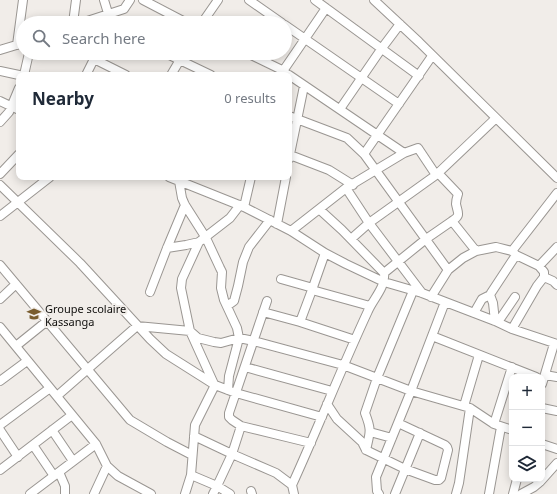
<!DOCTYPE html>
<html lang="en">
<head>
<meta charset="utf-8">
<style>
	body { margin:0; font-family:"Noto Sans",sans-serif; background:#f2f2f3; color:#1f2937 }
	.controls { position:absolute; right:12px; bottom:12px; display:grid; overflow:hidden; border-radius:8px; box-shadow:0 2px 10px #0003 }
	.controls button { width:36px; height:36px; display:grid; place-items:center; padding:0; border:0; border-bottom:1px solid #e0e1e3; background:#fff; color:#1f2937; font:20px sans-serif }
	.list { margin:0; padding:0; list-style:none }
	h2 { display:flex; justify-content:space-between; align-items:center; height:52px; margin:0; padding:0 16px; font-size:17px }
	h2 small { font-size:13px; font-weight:400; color:#747a83 }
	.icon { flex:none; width:22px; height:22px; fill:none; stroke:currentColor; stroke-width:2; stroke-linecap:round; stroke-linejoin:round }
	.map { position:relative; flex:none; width:557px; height:494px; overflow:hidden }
	.search { position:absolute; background:#fff; box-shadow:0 2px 10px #0003; left:16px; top:16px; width:276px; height:44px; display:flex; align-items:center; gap:10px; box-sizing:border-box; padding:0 14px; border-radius:22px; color:#747a83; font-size:15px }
	.panel { position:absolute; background:#fff; box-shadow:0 2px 10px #0003; left:16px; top:72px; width:276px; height:108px; border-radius:8px }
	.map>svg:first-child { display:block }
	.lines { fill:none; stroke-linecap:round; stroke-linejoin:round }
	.minor-casing { stroke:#9a9692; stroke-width:10 }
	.minor { stroke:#fff; stroke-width:8 }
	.labels { text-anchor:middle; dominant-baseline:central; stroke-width:4; stroke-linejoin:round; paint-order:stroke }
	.poi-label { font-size:11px; fill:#0f0e0c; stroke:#f1ede9; text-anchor:start }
</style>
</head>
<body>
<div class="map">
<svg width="557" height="494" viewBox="0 0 557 494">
	<rect width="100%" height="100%" fill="#f1ede9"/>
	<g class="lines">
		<defs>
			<path id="minor" d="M 104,0 L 111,23
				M 143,0 L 187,23
				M 249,0 L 282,23
				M 315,0 L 419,76
				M 374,0 L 419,42 L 557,178
				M 73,23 L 76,0
				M 81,23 L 124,9 L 130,0
				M 202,23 L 218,0
				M 285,25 L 399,104
				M 17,45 L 23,0
				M 0,50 L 23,43
				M 165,53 L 211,75
				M 247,53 L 282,70 L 288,75
				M 94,59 L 126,75
				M 0,71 L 19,75
				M 283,71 L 326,8
				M 24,75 L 29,53
				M 86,75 L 97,53
				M 171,75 L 184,53
				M 289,75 L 404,153
				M 0,101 L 19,110
				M 340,109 L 382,48 L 400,24
				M 289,116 L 347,138 L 364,154 L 448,270
				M 0,122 L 9,112 L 19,88
				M 364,154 L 432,56
				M 290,155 L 329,170 L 353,185
				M 289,159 L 304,86
				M 438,173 L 458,194 C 457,197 456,201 456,204 C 458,214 461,215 452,221
				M 0,174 L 19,154
				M 169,177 L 244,207 L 291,231 L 325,253 L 346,264 L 384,282 L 422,293 L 495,321 L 512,329 L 557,344
				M 179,181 L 182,198 L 185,205 L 206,238 L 220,268 L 222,272 L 221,288 L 224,300 L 237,328 L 239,338 L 229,376 L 228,390
				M 0,185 L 80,263 L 150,339 L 166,354 L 215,385 L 236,393 L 322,417
				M 346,188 L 369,223 L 422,293
				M 244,207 L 251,177
				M 0,216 L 50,177
				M 277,224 L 286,177
				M 291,231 L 346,188 L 404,153 L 418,148 L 436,175
				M 351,239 L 369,223 L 436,175 L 496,118
				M 199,242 L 182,279 L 181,288 L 190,331 L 214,384
				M 167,248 L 186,245 L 199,242 L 230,218 L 240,205
				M 512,251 L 557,193
				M 325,253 L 312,290 L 370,306
				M 0,265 L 130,420 L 167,442 L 192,455
				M 539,266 L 557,247
				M 384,273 L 426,239 L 452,221 L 476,251
				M 544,277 L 553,281 L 557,285
				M 281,279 L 313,288
				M 150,292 L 167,248 L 185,205
				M 431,297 L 448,270 L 463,258 L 476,251 L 496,247 L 512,251 L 516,255 L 539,266 L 544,272 L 544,277 L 537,286 L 512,329
				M 0,299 L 16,284
				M 267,301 L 229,413 L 229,417 L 232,420 L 241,426 L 311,443
				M 227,306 L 234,301 L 238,286 L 243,262 L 249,247 L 270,220
				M 263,312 L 300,322 L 355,340
				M 474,313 L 482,299 L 490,295
				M 495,321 L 493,303 L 490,295 L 491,293 L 516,255
				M 300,322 L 312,290
				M 498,322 L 515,297
				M 0,327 L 96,444 L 107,466 L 118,476 L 151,494
				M 432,336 L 536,377
				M 16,346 L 47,321
				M 245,367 L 332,391
				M 545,375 L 557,377
				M 0,381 L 27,361
				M 542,384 L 554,344
				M 57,396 L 137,326 L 190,331 L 198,338 L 214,342 L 221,343 L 239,338 L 254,341 L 343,365 L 411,391 L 470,408 L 494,424 L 512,430
				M 327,404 L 337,419 L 362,442 L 366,450 L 405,469 L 435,480 L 439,480 L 441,478 L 448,450 L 447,447 L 445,445 L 398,423
				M 464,406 L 479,355
				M 542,408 L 557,411
				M 494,424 L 512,367
				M 0,425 L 50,388
				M 241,426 L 232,454 L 276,473 L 292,485 L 294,494
				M 0,430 L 18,457
				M 52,430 L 73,461
				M 370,432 L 392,438
				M 194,436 L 232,454 L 217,486 L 230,494
				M 542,444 L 557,449
				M 33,445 L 54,476
				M 366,450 C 370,432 372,431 365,413 L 377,378 L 413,291
				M 0,470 L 72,415
				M 59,472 L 65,486 L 65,494
				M 191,475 L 217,486 L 213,494
				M 292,485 C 318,428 341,369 368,311 C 373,299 386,287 384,273 L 342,230 L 319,209
				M 251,491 L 252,494
				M 30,494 L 96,444
				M 94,494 L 107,466
				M 185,494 L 191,475 L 195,425 L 215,385
				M 379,494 L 377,491 L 376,477 L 411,391 L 445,302
				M 395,494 L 420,433
				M 456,494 L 459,483 L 470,408
				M 489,494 L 501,427
				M 513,494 L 517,479
				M 521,494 L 534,487 L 540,482 L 557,463"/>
		</defs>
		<use href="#minor" class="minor-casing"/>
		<use href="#minor" class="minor"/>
	</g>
	<defs>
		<symbol id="school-bare" viewBox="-9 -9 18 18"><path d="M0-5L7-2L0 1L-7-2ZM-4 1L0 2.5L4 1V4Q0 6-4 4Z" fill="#795d2f" stroke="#f1ede9" stroke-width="2.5" paint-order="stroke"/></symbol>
	</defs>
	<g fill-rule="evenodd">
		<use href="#school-bare" x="24" y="304" width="20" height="20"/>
	</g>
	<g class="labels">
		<g class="poi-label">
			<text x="45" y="308">Groupe scolaire<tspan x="45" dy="13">Kassanga</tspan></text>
		</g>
	</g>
</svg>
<div class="controls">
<button>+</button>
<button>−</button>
<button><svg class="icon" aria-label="layers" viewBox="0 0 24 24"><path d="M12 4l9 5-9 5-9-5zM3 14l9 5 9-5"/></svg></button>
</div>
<div class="search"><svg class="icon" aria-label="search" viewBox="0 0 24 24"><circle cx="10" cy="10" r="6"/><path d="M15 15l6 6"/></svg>Search here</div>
<section class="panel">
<h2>Nearby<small>0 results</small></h2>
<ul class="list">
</ul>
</section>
</div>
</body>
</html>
